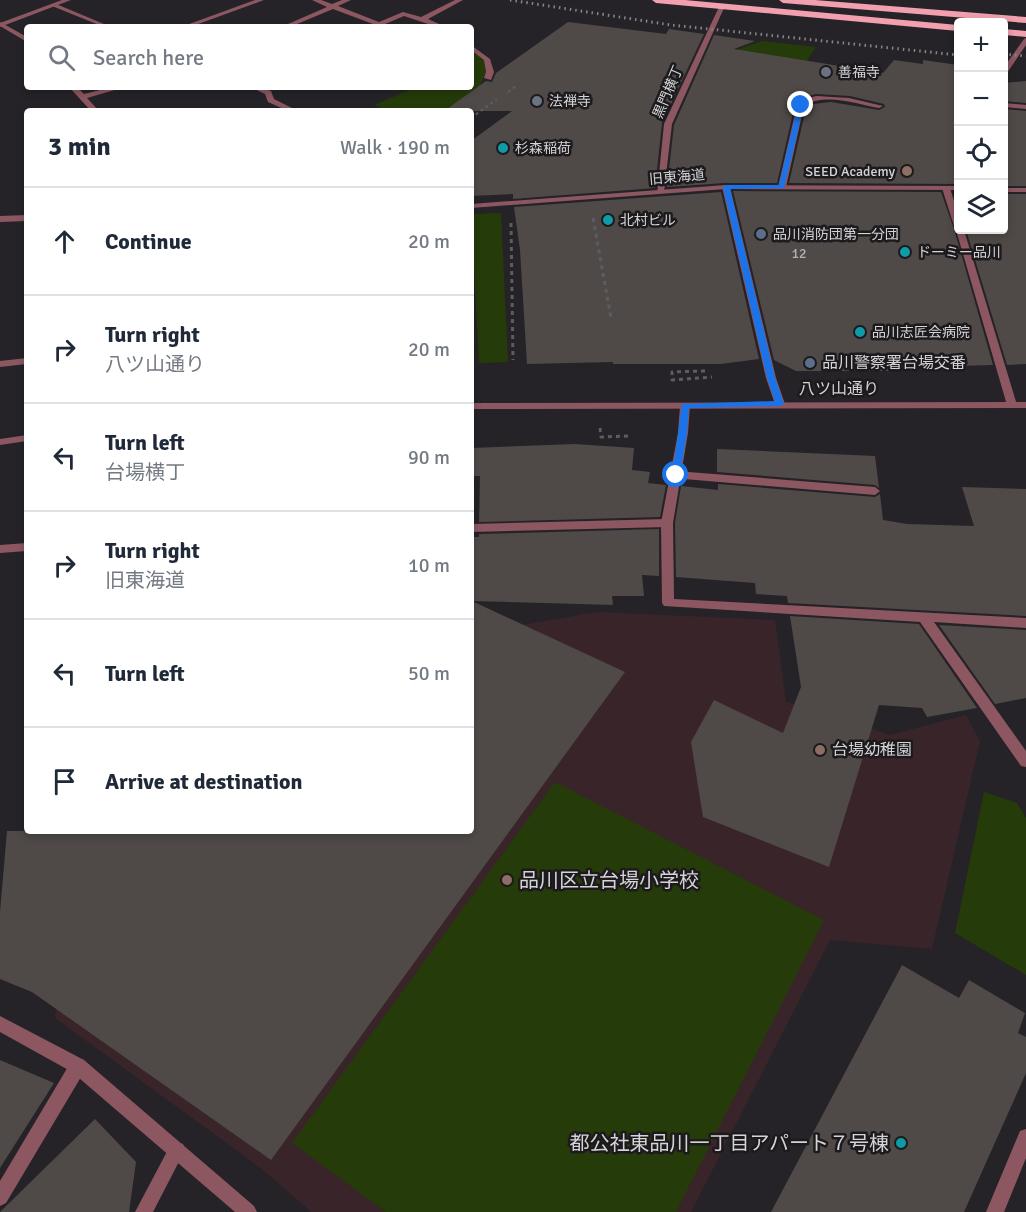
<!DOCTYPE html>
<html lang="en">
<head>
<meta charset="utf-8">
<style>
	body { margin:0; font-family:Signika,"Noto Sans JP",sans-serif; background:#f2f2f3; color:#1f2937 }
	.controls { position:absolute; right:18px; top:18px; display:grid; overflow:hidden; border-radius:6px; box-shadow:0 3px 9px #0003 }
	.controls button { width:54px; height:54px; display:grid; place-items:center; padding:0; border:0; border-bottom:2px solid #e0e1e3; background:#fff; color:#1f2937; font:30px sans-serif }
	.stop { position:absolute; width:18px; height:18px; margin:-14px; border:4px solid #1a73e8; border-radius:50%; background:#fff }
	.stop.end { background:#1a73e8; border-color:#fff; box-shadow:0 2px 6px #0008 }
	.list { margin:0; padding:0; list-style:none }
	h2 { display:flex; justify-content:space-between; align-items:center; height:78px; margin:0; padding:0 24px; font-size:26px }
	h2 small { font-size:20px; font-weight:400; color:#747a83 }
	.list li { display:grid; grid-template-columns:39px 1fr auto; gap:18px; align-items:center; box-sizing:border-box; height:108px; padding:0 24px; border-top:2px solid #e0e1e3 }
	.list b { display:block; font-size:22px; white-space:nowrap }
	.list p { margin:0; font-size:20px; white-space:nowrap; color:#747a83 }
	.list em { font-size:20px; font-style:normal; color:#747a83 }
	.icon { flex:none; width:33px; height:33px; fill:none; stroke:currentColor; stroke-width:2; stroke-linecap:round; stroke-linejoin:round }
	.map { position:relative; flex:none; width:1026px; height:1212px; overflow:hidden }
	.search { position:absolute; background:#fff; box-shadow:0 3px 9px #0003; left:24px; top:24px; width:450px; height:66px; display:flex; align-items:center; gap:15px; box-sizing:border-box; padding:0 21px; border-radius:6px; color:#747a83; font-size:22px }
	.panel { position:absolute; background:#fff; box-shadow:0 3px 9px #0003; left:24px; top:108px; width:450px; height:726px; border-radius:6px }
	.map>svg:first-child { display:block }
	.education { fill:#392529 }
	.green { fill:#253b09 }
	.building { fill:#4f4a48 }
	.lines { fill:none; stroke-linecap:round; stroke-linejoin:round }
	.path-far1 { stroke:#5e5c60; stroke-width:2; stroke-dasharray:3 3; stroke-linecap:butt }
	.path { stroke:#5e5c60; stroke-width:3; stroke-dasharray:4 4; stroke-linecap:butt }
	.service { fill:#8c5761; fill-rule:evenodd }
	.minor { fill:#8c5761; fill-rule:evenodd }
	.tertiary { fill:#8c5761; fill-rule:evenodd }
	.trunk { fill:#f2a0b0; fill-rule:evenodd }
	.rail { stroke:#878689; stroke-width:3; stroke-dasharray:1.5 4; stroke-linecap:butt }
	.route { fill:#1a73e8 }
	.worship-dot { fill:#6b7280; stroke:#1c1a1d; stroke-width:2 }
	.culture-dot { fill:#0f9aa8; stroke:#1c1a1d; stroke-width:2 }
	.education-dot { fill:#8d6e63; stroke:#1c1a1d; stroke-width:2 }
	.service-dot { fill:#5c6f8a; stroke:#1c1a1d; stroke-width:2 }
	.labels { text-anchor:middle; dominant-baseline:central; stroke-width:5; stroke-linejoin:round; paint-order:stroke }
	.far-poi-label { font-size:14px; fill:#d4d3d5; stroke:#1c1a1d; text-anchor:start }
	.far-street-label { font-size:14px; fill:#d4d3d5; stroke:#1c1a1d }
	.number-label { font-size:14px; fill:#b3b1b2 }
	.poi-label { font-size:16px; fill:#d4d3d5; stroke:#1c1a1d; text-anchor:start }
	.street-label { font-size:16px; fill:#d4d3d5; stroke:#1c1a1d }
	.near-poi-label { font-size:20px; fill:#d4d3d5; stroke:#1c1a1d; text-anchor:start }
</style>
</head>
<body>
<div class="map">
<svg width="1026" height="1212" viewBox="0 0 1026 1212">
	<rect width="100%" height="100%" fill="#252327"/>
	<path class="education" d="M 597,612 L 775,620 L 786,702 L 890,735 L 966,715 L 980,741 L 932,949 L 830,940 L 691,1212 L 311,1212 L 262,1169 L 55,1018 L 65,929 L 471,831 L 471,634 Z"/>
	<path class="green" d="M 762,41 L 816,47 L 800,71 L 736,50 Z
		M 471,50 L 484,59 L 486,72 L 478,90 L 442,111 L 388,111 L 374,105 L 409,90 L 404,87 L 471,87 Z
		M 501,213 L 508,362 L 479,363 L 471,214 Z
		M 555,782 L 824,920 L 676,1212 L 386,1212 L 292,1143 Z
		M 984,792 L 1017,803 L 1026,818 L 1026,975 L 955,933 Z"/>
	<path class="building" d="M 568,22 L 666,34 L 669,29 L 704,34 L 662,123 L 655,188 L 513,199 L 513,194 L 471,196 L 471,141 L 512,111 L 444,111 L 486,81 L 492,82 L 496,73 Z
		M 714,35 L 755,41 L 734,49 L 883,73 L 894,60 L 923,64 L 923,60 L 958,65 L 958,184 L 789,183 L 806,108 L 813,104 L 831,102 L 879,110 L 885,107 L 884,104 L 850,96 L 816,94 L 804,97 L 795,104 L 777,183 L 724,183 L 667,187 L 674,125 Z
		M 1026,81 L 1026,103 L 1004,101 L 1004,83 Z
		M 1004,109 L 1026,111 L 1026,186 L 1004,186 Z
		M 733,191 L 941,192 L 954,229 L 993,365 L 891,368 L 893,371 L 796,371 L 774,360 Z
		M 721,192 L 759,359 L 721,364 L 613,364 L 613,362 L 527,364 L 520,250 L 514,207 Z
		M 1004,194 L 1026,194 L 1026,364 L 1007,365 L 966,230 L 1004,230 Z
		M 575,444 L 634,448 L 632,470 L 650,472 L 648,483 L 666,485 L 660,517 L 479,522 L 480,476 L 471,476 L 471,448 Z
		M 717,449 L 875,456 L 879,488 L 875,485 L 717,472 Z
		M 718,484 L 875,497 L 880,494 L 883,520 L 907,524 L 974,526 L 962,487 L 1026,489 L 1026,616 L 788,603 L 787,596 L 756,594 L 755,583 L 676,577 L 675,523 L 681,486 L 718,490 Z
		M 659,529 L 659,576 L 642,575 L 644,596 L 612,596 L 613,605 L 472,601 L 625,672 L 271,1160 L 32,992 L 0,979 L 0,912 L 7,831 L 471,831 L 471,537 L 479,537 L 479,534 Z
		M 790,616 L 919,624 L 977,708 L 927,717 L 922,708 L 879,705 L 829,867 L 703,817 L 691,742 L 714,700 L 783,733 L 801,687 Z
		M 939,625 L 1026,630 L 1026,698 L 995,704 Z
		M 902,965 L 959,998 L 969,980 L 1025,1013 L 1018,1033 L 1026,1037 L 1026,1073 L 964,1212 L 771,1212 Z
		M 0,1060 L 54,1083 L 0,1168 Z
		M 95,1119 L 136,1162 L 129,1212 L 0,1212 Z"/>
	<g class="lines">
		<path class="path-far1" d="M 508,92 L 516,86
			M 471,118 L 497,99"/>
		<path class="path" d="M 593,218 L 611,318
			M 511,223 L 513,360
			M 705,371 L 672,372 L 672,380 L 712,377
			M 600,428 L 601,437 L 629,436"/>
		<path class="service" d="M 255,0 L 264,0 L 190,27 L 181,27 Z
			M 312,0 L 321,0 L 332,4 L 342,0 L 351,0 L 338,6 L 379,22 L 403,12 L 421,17 L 455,0 L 463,0 L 428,19 L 446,27 L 437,27 L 404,16 L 378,27 L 369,27 L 373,24 L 333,9 L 290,27 L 281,27 L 327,7 Z
			M 52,4 L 56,4 L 104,24 L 99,25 L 52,6 Z
			M 0,22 L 27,37 L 27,42 L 0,26 Z
			M 471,45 L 490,59 L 494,72 L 491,80 L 484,78 L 486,72 L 484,60 L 471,50 Z
			M 69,87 L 77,87 L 84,94 L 112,87 L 125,87 L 87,98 L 99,111 L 91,111 Z
			M 250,87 L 260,87 L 271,91 L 274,99 L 298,111 L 288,111 L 268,102 L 265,94 Z
			M 816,96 L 849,98 L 883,106 L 879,108 C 857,104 824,92 804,106 L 786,187 L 779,189 L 778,187 L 797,105 L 805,99 Z
			M 676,471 L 875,487 L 880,491 L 875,495 L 672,478 L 671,475 L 672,472 Z
			M 667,519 L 673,523 L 667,527 L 471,532 L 471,524 Z
			M 27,543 L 27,551 L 0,553 L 0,545 Z
			M 78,1058 L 84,1060 L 86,1066 L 84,1072 L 6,1203 L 0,1206 L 0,1181 L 72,1060 Z
			M 177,1142 L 183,1144 L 185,1150 L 153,1212 L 135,1212 L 171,1144 Z"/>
		<path class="minor" d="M 719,7 L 724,8 L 672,124 L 664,192 L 657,194 L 664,124 Z
			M 1026,38 L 1026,45 L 1007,73 L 1004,73 L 1004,67 L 1024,39 Z
			M 1004,103 L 1026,105 L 1026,109 L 1004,107 Z
			M 723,185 L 730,187 L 776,378 L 785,404 L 784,406 L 776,406 L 775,404 L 766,378 L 722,187 Z
			M 943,186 L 950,188 L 958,214 L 958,230 L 964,230 L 1017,405 L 1016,407 L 1012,408 L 1007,405 L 956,230 L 957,228 L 954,226 L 942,188 Z
			M 27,358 L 27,364 L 0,367 L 0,361 Z
			M 685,403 L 690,406 L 688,433 L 673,523 L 674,599 L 1026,618 L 1026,628 L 934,622 L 1026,751 L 1026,767 L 1021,766 L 920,622 L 664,606 L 662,603 L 661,523 L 678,433 L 680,406 Z
			M 0,1016 L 84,1060 L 254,1206 L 257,1212 L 235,1212 L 72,1072 L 0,1032 Z
			M 1026,1129 L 1026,1158 L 1004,1212 L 986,1212 L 1020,1131 Z"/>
		<path class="tertiary" d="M 62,0 L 71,0 L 0,27 L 0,23 Z
			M 726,185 L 958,186 L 958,190 L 726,189 L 471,208 L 471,204 Z
			M 1004,188 L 1026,188 L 1026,192 L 1004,192 Z
			M 27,215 L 27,221 L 0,222 L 0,216 Z
			M 1026,402 L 1026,408 L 471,409 L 471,403 Z
			M 27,435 L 27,441 L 0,445 L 0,439 Z"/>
		<path class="trunk" d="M 652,0 L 685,0 L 958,25 L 958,31 L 656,3 Z
			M 779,0 L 815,0 L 1026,17 L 1026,23 L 783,3 Z
			M 1004,29 L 1026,31 L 1026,37 L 1004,35 Z"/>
		<path class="rail" d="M 510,0 L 671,25 L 958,55
			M 1004,54 L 1026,56"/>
	</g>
	<path class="route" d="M 801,103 L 804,105 L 784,188 L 730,189 L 775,378 L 784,404 L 780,406 L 689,408 L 687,433 L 680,475 L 672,477 L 682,404 L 775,401 L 767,378 L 723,187 L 726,185 L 779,185 L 798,105 Z"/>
	<g class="worship-dot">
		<circle cx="826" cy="72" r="6"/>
		<circle cx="537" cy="101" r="6"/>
	</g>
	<g class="culture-dot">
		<circle cx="503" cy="148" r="6"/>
		<circle cx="608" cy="220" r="6"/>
		<circle cx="905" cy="252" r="6"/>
		<circle cx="860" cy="332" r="6"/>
		<circle cx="901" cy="1143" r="6"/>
	</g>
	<g class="education-dot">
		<circle cx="907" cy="171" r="6"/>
		<circle cx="820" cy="750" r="6"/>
		<circle cx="507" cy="880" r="6"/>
	</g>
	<g class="service-dot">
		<circle cx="761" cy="234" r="6"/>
		<circle cx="810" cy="363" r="6"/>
	</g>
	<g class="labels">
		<g class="far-poi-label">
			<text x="838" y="72">善福寺</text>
			<text x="549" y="101">法禅寺</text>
			<text x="515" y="148">杉森稲荷</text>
			<text x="895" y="171" text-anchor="end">SEED Academy</text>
			<text x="620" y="220">北村ビル</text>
			<text x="773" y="234">品川消防団第一分団</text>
			<text x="917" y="252">ドーミー品川</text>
			<text x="872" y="332">品川志匠会病院</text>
		</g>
		<g class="far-street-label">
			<text transform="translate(668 92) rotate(-67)">黒門横丁</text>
			<text transform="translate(677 177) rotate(-5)">旧東海道</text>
		</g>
		<g class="number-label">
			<text x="799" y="253">12</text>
		</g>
		<g class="poi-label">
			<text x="822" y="363">品川警察署台場交番</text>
			<text x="832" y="750">台場幼稚園</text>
		</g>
		<g class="street-label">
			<text x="839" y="389">八ツ山通り</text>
		</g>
		<g class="near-poi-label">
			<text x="519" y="880">品川区立台場小学校</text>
			<text x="889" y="1143" text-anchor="end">都公社東品川一丁目アパート７号棟</text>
		</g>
	</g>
</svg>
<div class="controls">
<button>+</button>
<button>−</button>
<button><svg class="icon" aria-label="locate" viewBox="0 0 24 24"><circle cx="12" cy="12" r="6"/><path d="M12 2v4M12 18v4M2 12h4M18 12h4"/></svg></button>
<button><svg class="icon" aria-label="layers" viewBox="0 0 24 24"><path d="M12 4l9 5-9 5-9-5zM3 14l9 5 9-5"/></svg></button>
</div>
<div class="stop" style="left:676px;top:475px"></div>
<div class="stop end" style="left:801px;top:105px"></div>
<div class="search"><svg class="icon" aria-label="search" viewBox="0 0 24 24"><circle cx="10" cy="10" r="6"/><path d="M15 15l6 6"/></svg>Search here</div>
<section class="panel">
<h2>3 min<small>Walk · 190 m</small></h2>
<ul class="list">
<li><svg class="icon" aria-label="ahead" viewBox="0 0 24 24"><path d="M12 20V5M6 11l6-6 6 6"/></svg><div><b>Continue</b></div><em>20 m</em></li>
<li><svg class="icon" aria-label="right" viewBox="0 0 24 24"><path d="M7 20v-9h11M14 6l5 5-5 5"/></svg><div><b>Turn right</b><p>八ツ山通り</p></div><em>20 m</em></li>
<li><svg class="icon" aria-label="left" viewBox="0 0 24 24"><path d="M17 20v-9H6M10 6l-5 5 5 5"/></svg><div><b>Turn left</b><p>台場横丁</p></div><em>90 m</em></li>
<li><svg class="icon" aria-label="right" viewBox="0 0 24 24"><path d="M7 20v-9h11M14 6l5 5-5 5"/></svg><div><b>Turn right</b><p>旧東海道</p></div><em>10 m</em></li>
<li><svg class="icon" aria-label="left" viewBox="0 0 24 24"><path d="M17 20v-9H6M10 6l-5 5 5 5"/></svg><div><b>Turn left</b></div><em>50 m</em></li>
<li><svg class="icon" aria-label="arrive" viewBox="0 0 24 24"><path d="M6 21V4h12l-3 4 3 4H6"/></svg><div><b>Arrive at destination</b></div></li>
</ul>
</section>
</div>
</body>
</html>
